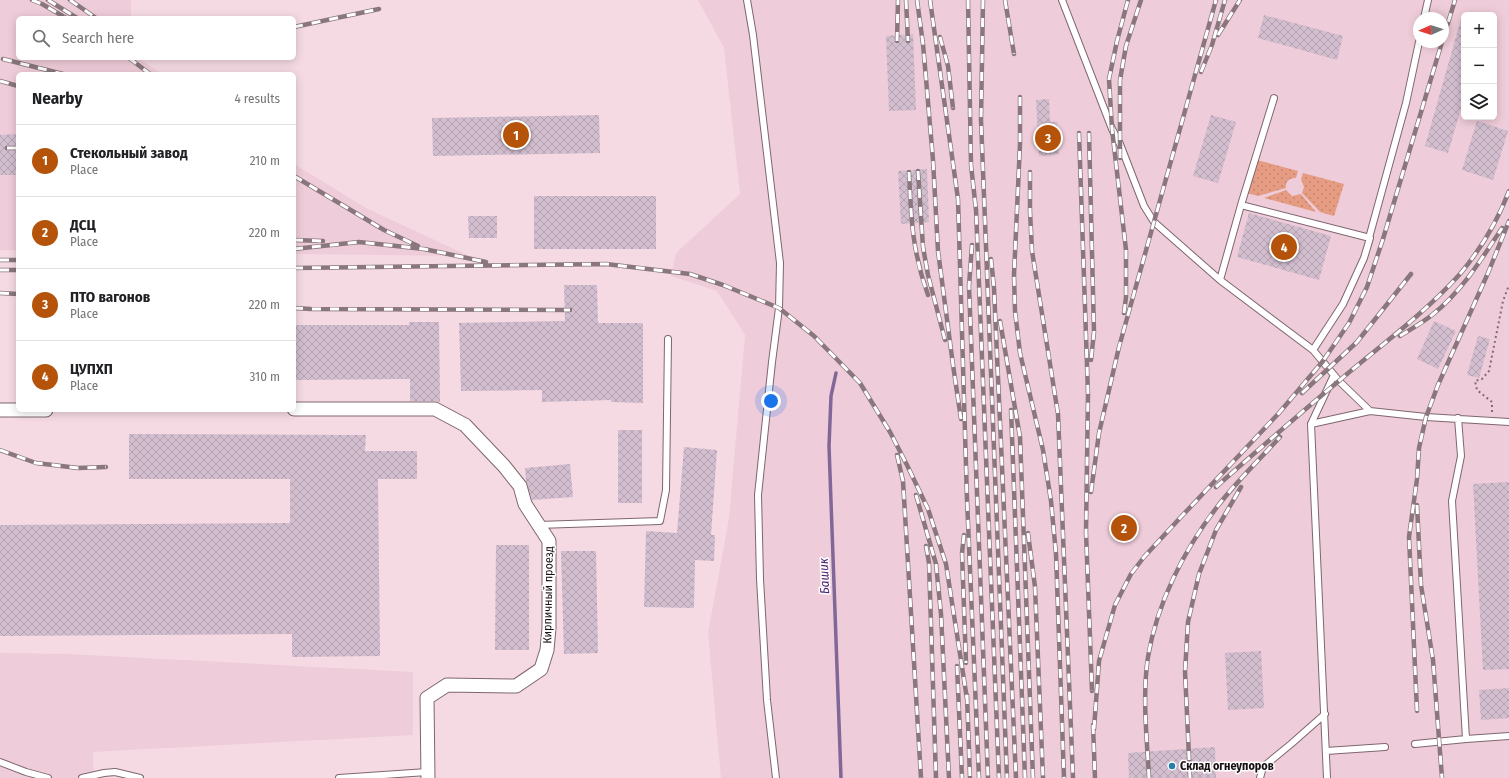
<!DOCTYPE html>
<html lang="en">
<head>
<meta charset="utf-8">
<style>
	body { margin:0; font-family:"Fira Sans Condensed",sans-serif; background:#f2f2f2; color:#202124 }
	.controls { position:absolute; right:12px; top:12px; display:grid; overflow:hidden; border-radius:6px; box-shadow:0 2px 10px #0003 }
	.controls button { width:36px; height:36px; display:grid; place-items:center; padding:0; border:0; border-bottom:1px solid #e0e0e0; background:#fff; color:#202124; font:20px sans-serif }
	.compass { position:absolute; left:1413px; top:12px; width:36px; height:36px; border-radius:50%; background:#fff; box-shadow:0 2px 10px #0003; rotate:267deg }
	.you { position:absolute; left:771px; top:401px; width:14px; height:14px; margin:-10px; border:3px solid #fff; border-radius:50%; background:#1a73e8; box-shadow:0 0 0 6px #1a73e833 }
	.badge { display:grid; place-items:center; width:26px; height:26px; border-radius:50%; background:#b45309; color:#fff; font-size:13px; font-weight:700 }
	.pin { position:absolute; translate:-50% -50%; border:2px solid #fff; box-shadow:0 1px 4px #0006 }
	.list { margin:0; padding:0; list-style:none }
	h2 { display:flex; justify-content:space-between; align-items:center; height:52px; margin:0; padding:0 16px; font-size:17px }
	h2 small { font-size:13px; font-weight:400; color:#757577 }
	.list li { display:grid; grid-template-columns:26px 1fr auto; gap:12px; align-items:center; box-sizing:border-box; height:72px; padding:0 16px; border-top:1px solid #e0e0e0 }
	.list b { display:block; font-size:15px; white-space:nowrap }
	.list p { margin:0; font-size:13px; white-space:nowrap; color:#757577 }
	.list em { font-size:13px; font-style:normal; color:#757577 }
	.icon { flex:none; width:22px; height:22px; fill:none; stroke:currentColor; stroke-width:2; stroke-linecap:round; stroke-linejoin:round }
	.map { position:relative; flex:none; width:1509px; height:778px; overflow:hidden }
	.search { position:absolute; background:#fff; box-shadow:0 2px 10px #0003; left:16px; top:16px; width:280px; height:44px; display:flex; align-items:center; gap:10px; box-sizing:border-box; padding:0 14px; border-radius:6px; color:#757577; font-size:15px }
	.panel { position:absolute; background:#fff; box-shadow:0 2px 10px #0003; left:16px; top:72px; width:280px; height:340px; border-radius:6px }
	.map>svg:first-child { display:block }
	.built { fill:#efccd9; fill-rule:evenodd }
	.green { fill:url(#green-dots) }
	.lines { fill:none; stroke-linecap:round; stroke-linejoin:round }
	.stream { stroke:#816798; stroke-width:3.5 }
	.building { fill:url(#building-cross-hatch) }
	.service-casing { stroke:#7e666f; stroke-width:8 }
	.minor-casing { stroke:#7e666f; stroke-width:15 }
	.path { stroke:#7f6d74; stroke-width:2; stroke-dasharray:2 3; stroke-linecap:butt }
	.service { stroke:#fff; stroke-width:6 }
	.minor { stroke:#fff; stroke-width:13 }
	.rail-casing { stroke:#89777d; stroke-width:4.5 }
	.rail { stroke:#fff; stroke-width:3; stroke-dasharray:9; stroke-linecap:butt }
	.poi-dot { fill:#287fae; stroke:#fff; stroke-width:1.5 }
	.labels { text-anchor:middle; dominant-baseline:central; stroke-width:3; stroke-linejoin:round; paint-order:stroke }
	.street-label { font-size:12px; fill:#191013; stroke:#fff }
	.poi-label { font-size:12px; font-weight:bold; fill:#191013; stroke:#fff; text-anchor:start }
	.water-label { font-size:13px; font-style:italic; fill:#4d1f70; stroke:#fff }
</style>
</head>
<body>
<div class="map">
<svg width="1509" height="778" viewBox="0 0 1509 778">
	<defs>
		<pattern id="green-dots" width="8" height="8" patternUnits="userSpaceOnUse"><rect width="8" height="8" fill="#e69c83"/><path d="M2 2h.1M6 6h.1" fill="none" stroke="#c58570" stroke-width="1.8" stroke-linecap="round"/></pattern>
		<pattern id="building-cross-hatch" width="8" height="8" patternUnits="userSpaceOnUse"><rect width="8" height="8" fill="#d2becf"/><path d="M0 0l8 8M0 8l8-8" fill="none" stroke="#b4a2b1"/></pattern>
	</defs>
	<rect width="100%" height="100%" fill="#f5dae4"/>
	<path class="built" d="M 0,0 L 131,0 L 131,18 L 18,18 L 18,58 L 138,58 L 162,74 L 18,74 L 18,250 L 0,250 Z
		M 698,0 L 1509,0 L 1509,778 L 721,778 L 708,633 L 729,518 L 745,335 L 717,291 L 671,276 L 676,253 L 740,194 L 724,48 ZM 1464,15 L 1494,15 L 1494,117 L 1464,117 ZM 1419,18 L 1443,18 L 1443,42 L 1419,42 Z
		M 294,164 L 366,208 L 469,256 L 294,254 Z
		M 0,653 L 67,654 L 413,672 L 413,735 L 93,752 L 94,778 L 0,778 Z"/>
	<path class="green" d="M 1257,160 L 1298,171 L 1296,178 C 1290,178 1285,181 1286,188 L 1258,196 L 1247,193 Z
		M 1303,173 L 1344,184 L 1334,216 L 1320,212 L 1302,193 L 1304,187 L 1301,179 Z
		M 1286,190 L 1292,196 L 1301,194 L 1316,212 L 1264,198 Z"/>
	<g class="lines">
		<path class="stream" d="M 836,373 L 831,396 L 829,446 L 841,778"/>
	</g>
	<path class="building" d="M 1264,15 L 1343,36 L 1337,60 L 1258,38 Z
		M 1461,19 L 1464,19 L 1464,98 L 1448,153 L 1425,146 Z
		M 913,34 L 916,110 L 889,111 L 886,36 Z
		M 1049,99 L 1050,122 L 1057,122 L 1059,154 L 1039,156 L 1036,100 Z
		M 599,115 L 600,153 L 433,156 L 432,118 Z
		M 1211,115 L 1236,122 L 1218,183 L 1193,176 Z
		M 1477,121 L 1508,131 L 1493,180 L 1462,170 Z
		M 18,134 L 18,175 L 0,175 L 0,135 Z
		M 927,169 L 929,222 L 901,224 L 898,171 Z
		M 534,196 L 656,196 L 656,249 L 534,249 Z
		M 1249,213 L 1331,236 L 1319,280 L 1237,257 Z
		M 468,216 L 497,216 L 497,238 L 469,238 Z
		M 564,285 L 597,285 L 598,323 L 643,323 L 643,403 L 611,402 L 611,400 L 542,402 L 542,390 L 461,391 L 459,323 L 565,321 Z
		M 1434,321 L 1456,331 L 1438,369 L 1417,359 Z
		M 409,322 L 439,322 L 440,402 L 435,401 L 410,401 L 410,379 L 294,380 L 294,325 L 409,325 Z
		M 1478,336 L 1490,339 L 1479,378 L 1467,375 Z
		M 618,430 L 642,430 L 642,503 L 618,503 Z
		M 129,434 L 366,435 L 365,451 L 417,451 L 417,479 L 378,479 L 380,656 L 292,657 L 292,634 L 0,636 L 0,525 L 290,523 L 290,479 L 129,479 Z
		M 684,447 L 717,450 L 711,535 L 715,535 L 714,561 L 695,560 L 694,608 L 644,607 L 646,531 L 677,533 Z
		M 570,464 L 573,497 L 532,500 L 526,481 L 525,468 Z
		M 1509,482 L 1509,669 L 1483,670 L 1473,484 Z
		M 1133,516 L 1135,538 L 1115,540 L 1113,517 Z
		M 496,545 L 529,545 L 529,650 L 495,650 Z
		M 561,551 L 596,551 L 598,653 L 564,654 Z
		M 1261,651 L 1264,708 L 1228,710 L 1225,653 Z
		M 1509,688 L 1509,718 L 1481,720 L 1479,690 Z
		M 1215,747 L 1216,778 L 1129,778 L 1128,753 Z"/>
	<g class="lines">
		<defs>
			<path id="service" d="M 747,0 L 753,35 L 780,263 L 779,308 L 772,362 L 758,495 L 760,579 L 767,700 L 776,778
				M 1062,0 L 1112,129 L 1120,144 L 1144,206 L 1154,222 L 1220,280 L 1313,350 L 1339,381 L 1370,411 L 1311,424
				M 1424,18 L 1428,0
				M 1241,205 L 1370,238 L 1364,258 L 1343,304 L 1313,350
				M 1369,238 L 1406,103 L 1419,42
				M 1220,280 L 1241,205 L 1274,98
				M 1370,411 L 1426,417 L 1509,422
				M 1458,418 L 1461,456 L 1452,501 L 1466,739 L 1509,736
				M 538,525 L 660,521 L 666,490 L 668,339
				M 1415,744 L 1466,739
				M 1326,751 L 1385,747
				M 0,762 L 26,772 L 48,778
				M 82,778 L 104,773 L 115,772 L 140,778
				M 339,778 L 427,772
				M 1260,778 L 1263,767 L 1291,744 L 1325,714
				M 1327,778 L 1311,424 L 1334,375"/>
			<path id="minor" d="M 294,409 L 435,409 L 465,425 L 504,466 L 520,486 L 525,504 L 549,541 L 549,628 L 547,650 L 541,669 L 516,686 L 447,685 L 427,698 L 428,778
				M 0,410 L 46,410"/>
		</defs>
		<use href="#service" class="service-casing"/>
		<use href="#minor" class="minor-casing"/>
		<path class="path" d="M 1492,412 L 1492,402 L 1477,390 L 1475,381 L 1482,379 L 1489,371 L 1503,301 L 1509,285"/>
		<use href="#service" class="service"/>
		<use href="#minor" class="minor"/>
		<defs>
			<path id="rail" d="M 32,0 L 42,4 L 66,18
				M 48,0 L 77,18
				M 70,0 L 96,18
				M 906,0 L 908,41
				M 917,0 L 923,44 L 933,160 L 938,251 L 953,365 L 961,419
				M 930,0 L 958,199 L 967,499 L 979,778
				M 968,0 L 971,165 L 976,210 L 999,778
				M 983,0 L 981,120 L 1007,778
				M 1005,0 L 1014,54
				M 294,27 L 379,9
				M 1218,35 L 1240,0
				M 940,37 L 948,66 L 953,108
				M 1443,39 L 1455,0
				M 897,41 L 898,0
				M 129,58 L 150,74
				M 3,59 L 63,74
				M 1201,72 L 1212,45 L 1225,0
				M 0,81 L 18,86
				M 1020,97 L 1020,144 L 1014,275 L 1015,311 L 1020,353 L 1043,450 L 1051,501 L 1056,554 L 1064,778
				M 1079,133 L 1088,394 L 1086,532 L 1092,691
				M 1089,133 L 1094,332 L 1091,360
				M 7,148 L 18,148
				M 1120,158 L 1120,80 L 1126,46 L 1141,0
				M 918,171 L 923,247 L 928,275 L 945,340
				M 909,172 C 911,217 912,251 928,295
				M 1030,172 L 1030,211 L 1032,251 L 1058,414 L 1073,778
				M 294,176 L 384,230 L 418,246
				M 294,240 L 323,241
				M 972,245 L 969,286 L 988,778
				M 294,249 L 359,242 L 424,249 L 486,262
				M 991,259 L 994,288 L 1016,778
				M 0,260 L 18,260
				M 294,268 L 606,264 L 690,274 L 723,285 L 779,308 L 814,336 L 860,383 L 890,432 L 907,465 L 928,509 L 946,564 L 967,699
				M 0,270 L 18,270
				M 0,293 L 18,294
				M 294,308 L 311,309 L 570,310
				M 1124,313 L 1126,297 L 1126,250 L 1112,129 L 1109,79 L 1117,41 L 1128,0
				M 1000,321 L 1020,437 L 1033,778
				M 1400,336 C 1411,329 1422,323 1432,315 C 1462,291 1481,260 1502,228
				M 1302,393 L 1357,342 L 1411,274
				M 1011,410 L 1025,778
				M 0,450 L 36,463 L 78,468 L 106,467
				M 897,455 L 903,481 L 921,778
				M 1216,487 C 1257,451 1298,415 1340,380 C 1380,346 1424,314 1460,274 C 1480,250 1498,220 1509,191
				M 1091,492 L 1099,433 L 1119,347 L 1216,0
				M 916,495 L 936,564 L 941,614 L 949,778
				M 1417,505 L 1421,585 L 1433,660 L 1442,778
				M 1028,533 L 1035,587 L 1043,778
				M 964,535 L 962,553 L 966,663
				M 926,546 L 929,563 L 936,778
				M 957,666 L 962,778
				M 967,695 L 970,778
				M 1417,711 L 1409,537 L 1417,479 L 1419,448 L 1426,417 L 1438,385 L 1488,273 L 1509,221
				M 1093,725 L 1095,778
				M 1094,729 L 1099,661 L 1115,605 L 1131,574 L 1144,557 L 1180,518 L 1279,413 L 1323,361 L 1349,323 L 1367,287 L 1383,239 L 1442,42
				M 1149,778 C 1147,739 1142,695 1148,657 C 1157,603 1184,550 1217,507 C 1236,482 1259,460 1280,437
				M 1190,778 L 1185,672 L 1188,622 L 1199,574 L 1216,530 L 1241,487"/>
		</defs>
		<use href="#rail" class="rail-casing"/>
		<use href="#rail" class="rail"/>
	</g>
	<circle class="poi-dot" cx="1172" cy="766" r="4"/>
	<g class="labels">
		<g class="street-label">
			<text transform="translate(548 595) rotate(-89)">Кирпичный проезд</text>
		</g>
		<g class="poi-label">
			<text x="1180" y="766">Склад огнеупоров</text>
		</g>
		<g class="water-label">
			<text transform="translate(824 576) rotate(-92)">Башик</text>
		</g>
	</g>
</svg>
<div class="controls">
<button>+</button>
<button>−</button>
<button><svg class="icon" aria-label="layers" viewBox="0 0 24 24"><path d="M12 4l9 5-9 5-9-5zM3 14l9 5 9-5"/></svg></button>
</div>
<svg class="compass" viewBox="-18 -18 36 36"><path d="M0-13l5 13h-10z" fill="#e53935"/><path d="M0 13l5-13h-10z" fill="#757577"/></svg>
<div class="you"></div>
<div class="pin badge" style="left:516px;top:135px">1</div>
<div class="pin badge" style="left:1124px;top:528px">2</div>
<div class="pin badge" style="left:1048px;top:138px">3</div>
<div class="pin badge" style="left:1284px;top:247px">4</div>
<div class="search"><svg class="icon" aria-label="search" viewBox="0 0 24 24"><circle cx="10" cy="10" r="6"/><path d="M15 15l6 6"/></svg>Search here</div>
<section class="panel">
<h2>Nearby<small>4 results</small></h2>
<ul class="list">
<li><span class="badge">1</span><div><b>Стекольный завод</b><p>Place</p></div><em>210 m</em></li>
<li><span class="badge">2</span><div><b>ДСЦ</b><p>Place</p></div><em>220 m</em></li>
<li><span class="badge">3</span><div><b>ПТО вагонов</b><p>Place</p></div><em>220 m</em></li>
<li><span class="badge">4</span><div><b>ЦУПХП</b><p>Place</p></div><em>310 m</em></li>
</ul>
</section>
</div>
</body>
</html>
